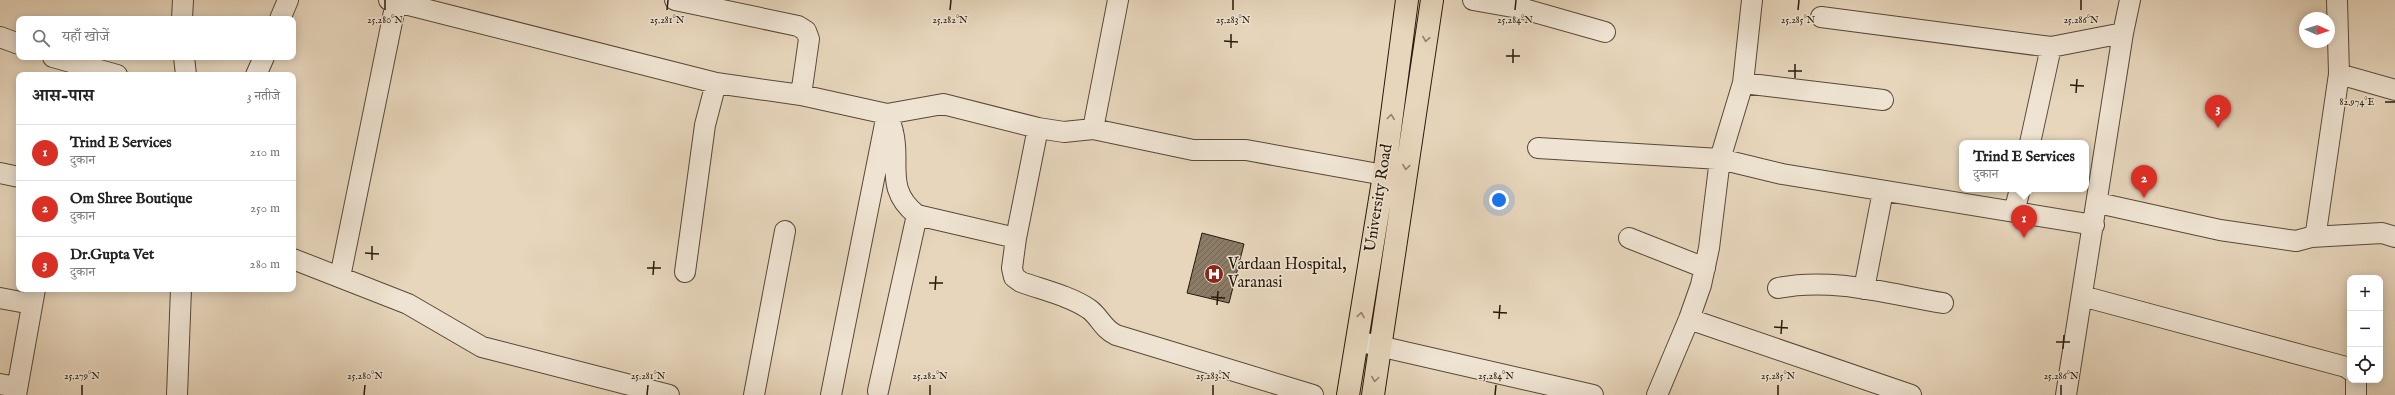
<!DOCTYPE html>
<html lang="hi">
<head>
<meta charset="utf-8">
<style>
	body { margin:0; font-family:"IM FELL English","Noto Serif Devanagari",serif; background:#f2f2f2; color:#222 }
	.controls { position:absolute; right:12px; bottom:12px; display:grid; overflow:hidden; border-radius:8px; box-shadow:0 2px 10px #0003 }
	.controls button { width:36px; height:36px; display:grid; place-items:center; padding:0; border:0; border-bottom:1px solid #e0e0e0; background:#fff; color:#222; font:20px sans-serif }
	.compass { position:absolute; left:2299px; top:12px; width:36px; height:36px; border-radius:50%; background:#fff; box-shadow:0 2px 10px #0003; rotate:93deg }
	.you { position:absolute; left:1499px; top:200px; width:14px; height:14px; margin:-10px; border:3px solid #fff; border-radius:50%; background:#1a73e8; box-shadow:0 0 0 6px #1a73e833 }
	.badge { display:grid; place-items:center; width:26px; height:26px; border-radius:50%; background:#d93025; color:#fff; font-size:13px; font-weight:700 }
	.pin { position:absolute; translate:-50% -33px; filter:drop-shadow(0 1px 2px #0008) }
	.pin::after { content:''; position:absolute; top:21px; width:14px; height:12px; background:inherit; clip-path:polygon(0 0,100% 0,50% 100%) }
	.popup { position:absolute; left:1959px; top:140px; width:130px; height:52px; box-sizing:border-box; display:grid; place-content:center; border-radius:8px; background:#fff; filter:drop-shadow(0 1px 3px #0005); font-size:13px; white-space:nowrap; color:#767676 }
	.popup b { font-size:15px; color:#222 }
	.popup::after { content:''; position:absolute; left:50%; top:100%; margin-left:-8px; border:8px solid transparent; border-top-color:#fff }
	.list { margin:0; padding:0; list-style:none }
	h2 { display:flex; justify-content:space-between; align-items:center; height:52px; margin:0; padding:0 16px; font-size:17px }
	h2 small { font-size:13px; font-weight:400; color:#767676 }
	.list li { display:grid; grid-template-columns:26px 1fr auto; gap:12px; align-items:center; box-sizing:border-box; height:56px; padding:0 16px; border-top:1px solid #e0e0e0 }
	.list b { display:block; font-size:15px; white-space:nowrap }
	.list p { margin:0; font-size:13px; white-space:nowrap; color:#767676 }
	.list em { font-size:13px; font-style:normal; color:#767676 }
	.icon { flex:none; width:22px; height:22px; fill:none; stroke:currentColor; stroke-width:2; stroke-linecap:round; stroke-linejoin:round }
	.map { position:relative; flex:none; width:2395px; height:395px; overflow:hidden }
	.search { position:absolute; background:#fff; box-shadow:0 2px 10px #0003; left:16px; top:16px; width:280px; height:44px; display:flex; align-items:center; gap:10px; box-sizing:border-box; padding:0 14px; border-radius:8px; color:#767676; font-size:15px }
	.panel { position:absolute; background:#fff; box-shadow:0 2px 10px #0003; left:16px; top:72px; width:280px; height:220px; border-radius:8px }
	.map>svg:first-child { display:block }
	.building { fill:url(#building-hatch); stroke:#271a0b }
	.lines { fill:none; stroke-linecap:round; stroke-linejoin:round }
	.minor-casing { stroke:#574937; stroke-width:22 }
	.primary-casing { stroke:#271a0b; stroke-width:24 }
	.minor { stroke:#efe4d3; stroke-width:20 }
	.primary { stroke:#e7d6bc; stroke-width:22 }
	.oneway { stroke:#91816c }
	.ticks { fill:none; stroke:#271a0b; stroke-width:1.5 }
	.labels { text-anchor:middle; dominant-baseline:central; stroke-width:3; stroke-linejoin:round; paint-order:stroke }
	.street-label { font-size:16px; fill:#271a0b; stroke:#efe4d3 }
	.poi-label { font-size:16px; fill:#271a0b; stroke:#efe4d3; text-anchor:start }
	.ticks-label { font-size:10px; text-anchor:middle; fill:#271a0b; stroke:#efe4d3; stroke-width:3; stroke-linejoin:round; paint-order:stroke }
</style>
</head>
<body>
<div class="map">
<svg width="2395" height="395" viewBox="0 0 2395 395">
	<defs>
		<pattern id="building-hatch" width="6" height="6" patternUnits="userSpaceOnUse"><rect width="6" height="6" fill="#8b7c67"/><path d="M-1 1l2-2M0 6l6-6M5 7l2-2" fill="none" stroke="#726553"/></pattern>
	</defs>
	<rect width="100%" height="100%" fill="#e7d6bc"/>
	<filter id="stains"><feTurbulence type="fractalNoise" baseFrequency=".005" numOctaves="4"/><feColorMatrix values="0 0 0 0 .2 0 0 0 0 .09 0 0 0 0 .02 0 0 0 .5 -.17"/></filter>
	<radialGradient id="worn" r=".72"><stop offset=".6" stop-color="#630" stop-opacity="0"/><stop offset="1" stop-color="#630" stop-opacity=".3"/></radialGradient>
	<path class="building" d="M 1202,233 L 1244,244 L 1229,303 L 1187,293 Z"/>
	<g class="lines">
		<defs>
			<path id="minor" d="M 389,0 L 716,83 L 801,95 L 887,114 C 889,120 892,126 893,132 C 901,163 884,189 917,215 L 1016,238 L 1012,268 L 1014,277 L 1021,282 C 1043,290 1070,296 1089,309 C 1100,317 1103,329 1116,335 L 1313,395
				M 675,0 L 798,26 L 806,31 L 809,39 L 801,95
				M 1473,0 L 1524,9 L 1605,32
				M 2337,0 L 2339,74 L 2395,90
				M 1821,17 L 2051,47 L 2123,33
				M 182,19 L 183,0
				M 280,19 L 288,0
				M 0,37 L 19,44
				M 53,57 L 117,75
				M 184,57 L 186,75
				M 256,75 L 264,57
				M 1743,83 L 1883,100
				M 1093,129 L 1118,0
				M 2030,143 L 2051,47
				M 1538,148 L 1720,159 L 1782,174 L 2094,225
				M 0,173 L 19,177
				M 2098,203 L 2220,230 L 2296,241 L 2311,237 L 2316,232 L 2339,74
				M 2014,212 L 2020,189
				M 2311,237 L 2382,233 L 2395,237
				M 1016,238 L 1038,128
				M 1629,238 L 1705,268
				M 293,259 L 408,304 L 482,347 L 669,395
				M 685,272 L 705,125 L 716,83
				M 340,277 L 396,2
				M 1778,288 C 1833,277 1889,294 1943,303
				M 1864,289 L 1883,191
				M 2082,296 L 2346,367 L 2350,370
				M 0,298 L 32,304
				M 1689,319 L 1911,395
				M 1357,341 L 1593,395
				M 0,384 L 17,387
				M 878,391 L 917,215
				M 16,395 L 35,289
				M 177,395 L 181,289
				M 754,395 L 785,231
				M 831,395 L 887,114 L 943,104 L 1038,128 L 1064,132 L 1093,129 L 1193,150 L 1246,150 L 1384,175
				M 1657,395 L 1689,319 L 1701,285 L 1709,248 L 1720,159 L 1743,83 L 1752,0
				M 2066,395 L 2123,33 L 2130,0
				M 2356,395 L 2356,380"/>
			<path id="primary" d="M 1348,395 L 1384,175 L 1407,0
				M 1373,395 L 1432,0"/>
		</defs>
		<use href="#minor" class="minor-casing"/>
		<use href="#primary" class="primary-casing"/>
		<use href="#minor" class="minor"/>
		<use href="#primary" class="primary"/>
	</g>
	<defs><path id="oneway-chevron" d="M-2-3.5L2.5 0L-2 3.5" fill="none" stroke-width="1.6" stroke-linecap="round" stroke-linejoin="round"/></defs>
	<g class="oneway">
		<use href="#oneway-chevron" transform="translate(1426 39) rotate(99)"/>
		<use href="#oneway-chevron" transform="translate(1391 117) rotate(-82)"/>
		<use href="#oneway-chevron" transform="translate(1406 167) rotate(99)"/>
		<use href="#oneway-chevron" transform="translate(1361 315) rotate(-81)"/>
		<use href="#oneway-chevron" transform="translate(1375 379) rotate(98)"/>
	</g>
	<path class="ticks" d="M 385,10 L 385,0M 667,10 L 668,0M 950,10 L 951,0M 1233,10 L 1233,0M 1515,10 L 1516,0M 1798,10 L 1799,0M 2081,10 L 2081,0M 1224,41 L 1238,42M 1231,48 L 1231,34M 1506,56 L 1520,56M 1513,63 L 1513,49M 1788,71 L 1802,71M 1795,78 L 1795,64M 2070,85 L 2084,86M 2076,93 L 2077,79M 2385,102 L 2395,102M 365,253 L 379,254M 372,260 L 372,246M 647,268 L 661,268M 653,275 L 654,261M 929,283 L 943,283M 935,290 L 936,276M 1211,297 L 1225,298M 1217,305 L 1218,291M 1493,312 L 1507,313M 1499,319 L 1500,305M 1774,327 L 1788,328M 1781,334 L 1782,320M 2056,342 L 2070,342M 2063,349 L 2064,335M 82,395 L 82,385M 364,395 L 365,385M 647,395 L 648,385M 930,395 L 930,385M 1213,395 L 1213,385M 1495,395 L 1496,385M 1778,395 L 1778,385M 2061,395 L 2061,385"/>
	<defs>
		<symbol id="hospital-disc" viewBox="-11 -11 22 22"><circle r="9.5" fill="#8f2418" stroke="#efe4d3"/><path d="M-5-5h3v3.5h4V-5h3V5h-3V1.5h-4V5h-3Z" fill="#fff"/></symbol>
	</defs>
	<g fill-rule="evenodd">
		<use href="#hospital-disc" x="1203" y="263" width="22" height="22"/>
	</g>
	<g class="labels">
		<g class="street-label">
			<text transform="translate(1379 198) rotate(-81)">University Road</text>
		</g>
		<g class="poi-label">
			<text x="1228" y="265">Vardaan Hospital,<tspan x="1228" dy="18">Varanasi</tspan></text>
		</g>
	</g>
	<g class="ticks-label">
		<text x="385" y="23">25.280°N</text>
		<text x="667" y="23">25.281°N</text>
		<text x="950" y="23">25.282°N</text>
		<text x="1233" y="23">25.283°N</text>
		<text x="1515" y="23">25.284°N</text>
		<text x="1798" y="23">25.285°N</text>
		<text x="2081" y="23">25.286°N</text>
		<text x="2357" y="105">82.974°E</text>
		<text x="82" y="379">25.279°N</text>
		<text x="365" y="379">25.280°N</text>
		<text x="648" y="379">25.281°N</text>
		<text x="930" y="379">25.282°N</text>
		<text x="1213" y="379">25.283°N</text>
		<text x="1496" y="379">25.284°N</text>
		<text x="1778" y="379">25.285°N</text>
		<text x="2061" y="379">25.286°N</text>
	</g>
	<rect width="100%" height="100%" filter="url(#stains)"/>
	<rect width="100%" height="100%" fill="url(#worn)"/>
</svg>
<div class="controls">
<button>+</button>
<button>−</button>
<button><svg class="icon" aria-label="locate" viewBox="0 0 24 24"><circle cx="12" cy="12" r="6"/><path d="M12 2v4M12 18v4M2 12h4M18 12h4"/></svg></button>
</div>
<svg class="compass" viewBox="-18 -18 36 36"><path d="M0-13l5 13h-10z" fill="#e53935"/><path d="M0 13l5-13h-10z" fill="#767676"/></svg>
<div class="you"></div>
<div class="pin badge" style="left:2024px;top:238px">1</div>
<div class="popup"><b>Trind E Services</b>दुकान</div>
<div class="pin badge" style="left:2144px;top:198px">2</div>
<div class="pin badge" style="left:2218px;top:128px">3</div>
<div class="search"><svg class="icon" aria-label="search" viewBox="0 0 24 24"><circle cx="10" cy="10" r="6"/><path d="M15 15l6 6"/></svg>यहाँ खोजें</div>
<section class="panel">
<h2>आस-पास<small>3 नतीजे</small></h2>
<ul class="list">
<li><span class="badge">1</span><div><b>Trind E Services</b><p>दुकान</p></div><em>210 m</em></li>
<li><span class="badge">2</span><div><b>Om Shree Boutique</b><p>दुकान</p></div><em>250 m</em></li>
<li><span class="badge">3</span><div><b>Dr.Gupta Vet</b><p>दुकान</p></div><em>280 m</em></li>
</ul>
</section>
</div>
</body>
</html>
